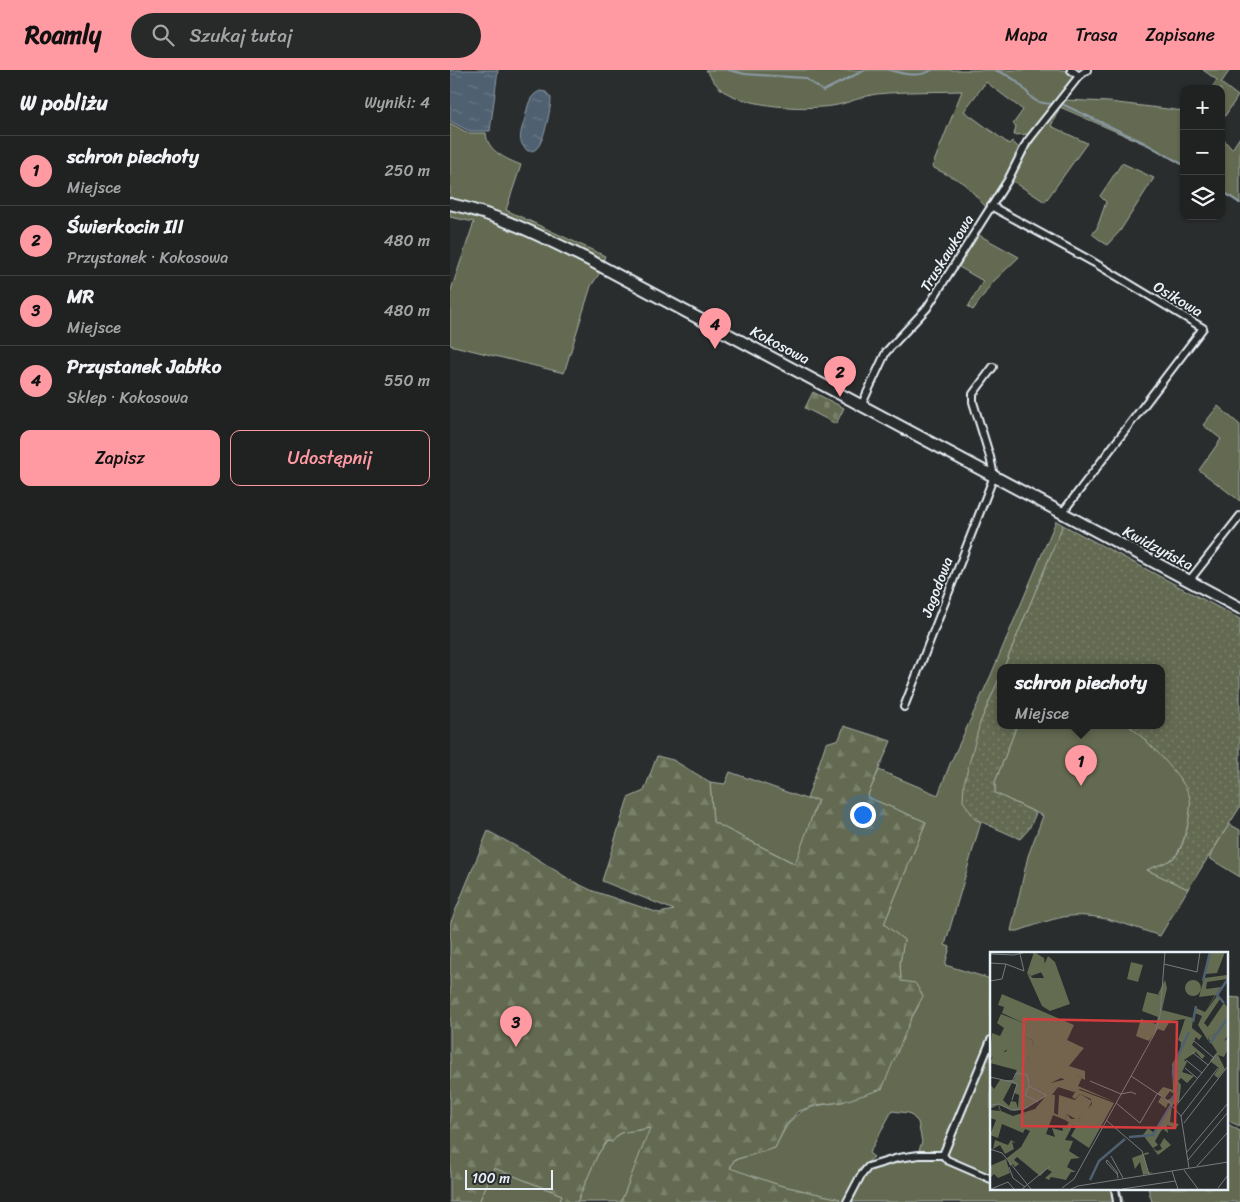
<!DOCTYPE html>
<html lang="pl">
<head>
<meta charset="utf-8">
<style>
	body { margin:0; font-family:Sriracha,sans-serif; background:#282a2a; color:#f1f3f6 }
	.controls { position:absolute; right:15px; top:15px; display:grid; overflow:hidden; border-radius:10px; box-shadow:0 1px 4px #0004 }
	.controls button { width:45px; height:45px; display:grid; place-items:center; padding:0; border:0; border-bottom:1px solid #3d3f40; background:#202222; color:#f1f3f6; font:25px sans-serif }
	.scale { position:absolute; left:15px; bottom:12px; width:88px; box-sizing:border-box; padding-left:5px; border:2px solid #e8f1f8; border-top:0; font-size:14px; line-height:18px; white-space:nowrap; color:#e8f1f8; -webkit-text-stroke:4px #2a2d2e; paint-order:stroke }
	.you { position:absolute; left:412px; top:744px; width:18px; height:18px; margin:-12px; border:4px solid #fff; border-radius:50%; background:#1a73e8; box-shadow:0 0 0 8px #1a73e833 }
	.badge { display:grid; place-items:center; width:32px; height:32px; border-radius:50%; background:#ff9aa2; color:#111; font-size:16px; font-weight:700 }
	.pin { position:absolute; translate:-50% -41px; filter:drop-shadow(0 1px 2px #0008) }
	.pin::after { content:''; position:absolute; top:26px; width:18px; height:15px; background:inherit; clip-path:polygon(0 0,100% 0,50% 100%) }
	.popup { position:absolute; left:547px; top:594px; width:168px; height:65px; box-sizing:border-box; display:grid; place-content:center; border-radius:10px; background:#202222; filter:drop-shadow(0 1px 4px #0005); font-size:16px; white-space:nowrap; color:#a2a4a5 }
	.popup b { font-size:19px; color:#f1f3f6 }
	.popup::after { content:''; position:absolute; left:50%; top:100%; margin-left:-10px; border:10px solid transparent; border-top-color:#202222 }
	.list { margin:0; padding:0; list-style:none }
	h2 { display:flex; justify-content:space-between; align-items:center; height:65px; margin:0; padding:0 20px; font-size:21px }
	h2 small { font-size:16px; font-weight:400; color:#a2a4a5 }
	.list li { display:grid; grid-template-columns:32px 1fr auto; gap:15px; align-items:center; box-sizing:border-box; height:70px; padding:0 20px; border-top:1px solid #3d3f40 }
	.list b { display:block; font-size:19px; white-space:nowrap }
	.list p { margin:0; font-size:16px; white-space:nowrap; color:#a2a4a5 }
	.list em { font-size:16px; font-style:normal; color:#a2a4a5 }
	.actions { display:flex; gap:10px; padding:15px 20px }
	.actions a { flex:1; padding:11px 0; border:1px solid #ff9aa2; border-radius:10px; text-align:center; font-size:18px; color:#ff9aa2 }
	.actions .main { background:#ff9aa2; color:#111 }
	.icon { flex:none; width:28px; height:28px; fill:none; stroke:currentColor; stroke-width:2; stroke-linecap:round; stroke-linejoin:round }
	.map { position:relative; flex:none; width:790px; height:1132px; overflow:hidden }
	header { display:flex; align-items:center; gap:30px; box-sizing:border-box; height:70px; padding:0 25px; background:#ff9aa2; color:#111 }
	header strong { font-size:24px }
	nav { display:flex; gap:28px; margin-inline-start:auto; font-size:18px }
	.search { width:350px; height:45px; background:#282a2a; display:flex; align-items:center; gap:12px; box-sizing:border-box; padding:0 18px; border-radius:28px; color:#a2a4a5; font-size:19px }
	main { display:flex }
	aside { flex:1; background:#202222 }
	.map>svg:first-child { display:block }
	.grass { fill:#636b51; stroke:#a6aea4; fill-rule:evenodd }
	.forest { fill:url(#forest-firs); stroke:#a6aea4 }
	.cemetery { fill:url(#cemetery-stones); stroke:#a6aea4 }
	.garden { fill:url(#garden-dots); stroke:#a6aea4 }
	.water { fill:url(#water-ripples); stroke:#8c9ba7 }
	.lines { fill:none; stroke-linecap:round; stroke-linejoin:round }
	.stream { stroke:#8c9ba7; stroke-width:2 }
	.street-casing { stroke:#e8f1f8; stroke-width:10 }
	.primary-casing { stroke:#e8f1f8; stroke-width:14 }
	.street { stroke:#2a2d2e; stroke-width:6 }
	.primary { stroke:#2a2d2e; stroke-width:10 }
	.labels { text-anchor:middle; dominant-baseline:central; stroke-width:4; stroke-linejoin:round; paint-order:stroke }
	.street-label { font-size:15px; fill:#e8f1f8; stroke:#2a2d2e }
	.inset-river { fill:none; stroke:#4f6171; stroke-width:2.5 }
	.inset-road { fill:none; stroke:#767b7f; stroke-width:1 }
	.view { fill:#d83c3d; fill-opacity:0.15; stroke:#d83c3d; stroke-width:2.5 }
	.inset-edge { fill:none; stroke:#e8f1f8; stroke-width:2.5 }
</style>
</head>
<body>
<header>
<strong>Roamly</strong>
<div class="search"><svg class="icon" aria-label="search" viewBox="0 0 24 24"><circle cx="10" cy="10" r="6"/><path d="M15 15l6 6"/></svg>Szukaj tutaj</div>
<nav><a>Mapa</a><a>Trasa</a><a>Zapisane</a></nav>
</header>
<main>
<aside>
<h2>W pobliżu<small>Wyniki: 4</small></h2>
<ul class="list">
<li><span class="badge">1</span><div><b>schron piechoty</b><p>Miejsce</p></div><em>250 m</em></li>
<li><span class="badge">2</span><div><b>Świerkocin III</b><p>Przystanek · Kokosowa</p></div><em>480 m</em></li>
<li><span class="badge">3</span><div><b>MR</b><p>Miejsce</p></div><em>480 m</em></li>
<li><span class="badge">4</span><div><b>Przystanek Jabłko</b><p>Sklep · Kokosowa</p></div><em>550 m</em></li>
</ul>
<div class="actions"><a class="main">Zapisz</a><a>Udostępnij</a></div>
</aside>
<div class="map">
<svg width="790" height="1132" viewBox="0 0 790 1132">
	<defs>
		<pattern id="forest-firs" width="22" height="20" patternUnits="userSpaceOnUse" patternTransform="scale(1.25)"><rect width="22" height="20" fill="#636b51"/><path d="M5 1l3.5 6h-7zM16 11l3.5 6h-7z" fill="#79816b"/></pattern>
		<pattern id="cemetery-stones" width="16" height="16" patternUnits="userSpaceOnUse" patternTransform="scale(1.25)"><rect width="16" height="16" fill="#636b51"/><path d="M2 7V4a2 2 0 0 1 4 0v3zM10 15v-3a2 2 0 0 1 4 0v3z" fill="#79816b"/></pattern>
		<pattern id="garden-dots" width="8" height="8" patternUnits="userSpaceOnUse" patternTransform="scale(1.25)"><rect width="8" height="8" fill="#636b51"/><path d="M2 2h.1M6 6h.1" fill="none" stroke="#79816b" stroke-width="1.8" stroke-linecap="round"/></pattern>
		<pattern id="water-ripples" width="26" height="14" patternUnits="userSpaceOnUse" patternTransform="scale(1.25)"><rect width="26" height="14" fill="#4f6171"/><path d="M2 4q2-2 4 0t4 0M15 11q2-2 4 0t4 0" fill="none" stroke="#687886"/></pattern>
	</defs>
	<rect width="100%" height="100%" fill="#2a2d2e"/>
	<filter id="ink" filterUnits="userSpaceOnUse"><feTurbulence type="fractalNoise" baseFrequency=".02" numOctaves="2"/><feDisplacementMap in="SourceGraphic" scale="10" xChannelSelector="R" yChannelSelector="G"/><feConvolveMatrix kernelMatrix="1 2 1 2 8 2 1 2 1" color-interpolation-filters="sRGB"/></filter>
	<g filter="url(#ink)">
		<path class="grass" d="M 256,0 L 621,0 L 630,11 L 615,30 L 659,32 L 734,41 L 734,96 L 699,76 L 610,37 L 601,56 L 637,73 L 595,132 L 561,110 L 594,53 L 589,51 L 579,64 L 564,65 L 566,56 L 563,54 L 573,40 L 536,12 L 514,41 L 559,74 L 562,71 L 569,78 L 557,104 L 536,137 L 514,113 L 482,97 L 512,21 C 484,22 455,21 427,24 C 412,26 397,34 382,36 C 351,40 300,37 273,21 C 266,16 261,7 256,0 Z
			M 753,0 L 780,0 L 771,13 L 788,26 L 771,52 L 771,19 L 761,19 L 767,10 Z
			M 0,53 L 18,63 L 36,63 C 37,81 56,89 71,95 L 56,140 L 155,186 L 149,204 L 141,216 L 114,303 L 0,275 L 0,223 L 24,152 L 0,147 Z
			M 771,67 L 782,79 L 790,67 L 790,134 L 771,121 Z
			M 672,93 L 704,108 L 670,161 L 657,175 L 642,164 L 647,158 L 656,132 L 650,126 Z
			M 527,164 L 569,187 L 543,212 L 523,240 L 518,237 L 533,211 L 509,197 Z
			M 768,336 L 790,355 L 790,431 L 749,400 L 771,369 L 753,355 Z
			M 606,451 L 613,455 L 554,597 L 551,597 L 551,604 L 530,653 L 525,749 L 531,752 L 495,875 L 500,877 L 495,895 L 541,909 L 541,1118 L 670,1118 L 673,1132 L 388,1132 L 389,1129 L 329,1115 L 280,1099 L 284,1090 L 325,1078 C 343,1040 351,1037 392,1032 L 461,949 L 469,935 L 451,911 L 450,893 L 454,870 L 434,854 L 476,752 L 417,727 L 429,700 L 488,725 L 500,694 L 541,605 ZM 442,1041 L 459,1043 L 468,1052 L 472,1072 L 466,1088 L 422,1099 L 408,1100 L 424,1087 L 419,1083 Z
			M 567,655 L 678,655 C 694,667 736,708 740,727 C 743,741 734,776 725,786 C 718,793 706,796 697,800 L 738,819 L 710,866 C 680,856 645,841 613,847 C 598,850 583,856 568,861 L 561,861 L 578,786 L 593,746 L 545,723 L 545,712 Z
			M 280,702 L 356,729 L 368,729 L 346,794 L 263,752 L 260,712 L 275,714 Z
			M 779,754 L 790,760 L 790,807 L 759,788 Z
			M 776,927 L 790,928 L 790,1056 L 776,1050 Z
			M 776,1053 L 790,1061 L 790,1132 L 702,1132 L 698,1118 L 776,1118 Z
			M 201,1058 L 171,1132 L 127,1132 L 147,1086 L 157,1071 L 162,1072 L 170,1063 Z
			M 44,1098 L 112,1125 L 110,1132 L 29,1132 Z"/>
		<path class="forest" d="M 394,656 L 441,671 L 417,727 L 476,752 L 434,854 L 454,870 L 450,893 L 451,911 L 465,913 L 473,926 L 461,949 L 432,1019 L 392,1032 L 365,1035 L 347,1042 L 335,1057 L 325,1078 L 284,1090 L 280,1098 L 329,1115 L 390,1129 L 388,1132 L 171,1132 L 200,1058 L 170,1063 L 162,1072 L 157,1071 L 148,1084 L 127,1132 L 110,1132 L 112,1125 L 44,1098 L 29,1132 L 0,1132 L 0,854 L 38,761 L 78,783 L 122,811 L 143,821 L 209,843 L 224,840 L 152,811 L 178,728 L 194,721 L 207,686 L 223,690 L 260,712 L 263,752 L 345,794 L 368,730 L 357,729 L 376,673 L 389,669 Z"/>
		<path class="cemetery" d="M 363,322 L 394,338 L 386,354 L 355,338 Z"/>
		<path class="garden" d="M 613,455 L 790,549 L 790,737 L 738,819 L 697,800 C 705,796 718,793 725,787 C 735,777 742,741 740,728 C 736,709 694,667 678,655 L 711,655 L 711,597 L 554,597 Z
			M 551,604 L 551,655 L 567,655 L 545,712 L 545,723 L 586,743 L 579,759 L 570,769 L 525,749 L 513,731 L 514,713 L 530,653 Z"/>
		<path class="water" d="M 0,0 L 48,0 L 40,61 L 19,61 L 0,51 Z
			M 90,21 L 96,22 L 101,28 C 101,38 94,73 86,79 C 83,81 82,81 78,81 C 65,71 72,60 75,48 C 78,37 78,26 90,21 Z"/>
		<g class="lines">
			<path class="stream" d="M 278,0 L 295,4 L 355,8 L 373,21 L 415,0
				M 439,0 C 453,4 469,8 482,0
				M 545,0 C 553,3 561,6 567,12 C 584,26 577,33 604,34
				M 614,35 L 695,73 L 734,95
				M 771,120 L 790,133"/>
			<defs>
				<path id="street" d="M 621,0 L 629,6
					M 541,136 L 643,192 L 753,258 L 612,443
					M 411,336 L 436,282 L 477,238 L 558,110 L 577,72 L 618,20 L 629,6 L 637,0
					M 739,511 L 790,446
					M 454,637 L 544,406 L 540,387 L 523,332 L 523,324 L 543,297
					M 493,1085 L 541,970
					M 493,1085 L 497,1090 L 541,1109
					M 665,1118 L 667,1132
					M 397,1132 L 410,1107 L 418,1097 L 448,1088 L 469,1085 L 493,1085"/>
				<path id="primary" d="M 0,134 C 51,145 97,169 143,192 L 790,538"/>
			</defs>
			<use href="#street" class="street-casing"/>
			<use href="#primary" class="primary-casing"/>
			<use href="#street" class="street"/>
			<use href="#primary" class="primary"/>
		</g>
	</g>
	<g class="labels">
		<g class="street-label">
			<text transform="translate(497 183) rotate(-58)">Truskawkowa</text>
			<text transform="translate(728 229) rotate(31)">Osikowa</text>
			<text transform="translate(330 275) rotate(28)">Kokosowa</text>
			<text transform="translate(708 478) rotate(28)">Kwidzyńska</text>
			<text transform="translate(487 517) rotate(-69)">Jagodowa</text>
		</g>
	</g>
	<g transform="translate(540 882)">
		<rect width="238" height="238" fill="#2a2d2e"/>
		<path d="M 221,0 L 235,0 L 227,21 L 215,22 ZM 58,4 L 65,10 L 80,52 L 60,59 L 52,54 L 37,21 L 43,26 L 54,26 L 51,20 ZM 141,10 L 153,13 L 148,30 L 137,27 ZM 237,23 L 237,27 L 217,30 L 216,37 L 231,35 L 215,60 L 225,43 L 209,45 L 214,26 ZM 175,28 L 177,36 L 172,58 L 203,66 L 202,76 L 212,84 L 209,88 L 206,85 L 202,93 L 215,104 L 212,107 L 206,100 L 194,108 L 197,110 L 192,120 L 204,124 L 197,131 L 191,126 L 188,129 L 191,133 L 189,150 L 182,153 L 180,170 L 189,172 L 186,176 L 177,173 L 178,181 L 173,177 L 171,179 L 165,189 L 168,193 L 163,196 L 167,199 L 172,197 L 170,193 L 174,186 L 181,193 L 168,203 L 153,183 L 158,176 L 164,181 L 181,152 L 178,151 L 176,156 L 168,150 L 171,145 L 177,148 L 180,147 L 184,142 L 180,139 L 175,146 L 167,142 L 173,135 L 183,138 L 182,112 L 190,100 L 191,90 L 188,88 L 195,67 L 180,69 L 174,79 L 168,77 L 159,89 L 146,84 L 151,67 L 166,72 L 168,65 L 152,59 L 157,40 L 170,43 L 168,42 ZM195 36a8 8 0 1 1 16 0a8 8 0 1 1-16 0ZM 234,51 L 237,55 L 238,83 L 234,89 L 237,87 L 237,99 L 234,105 L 228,103 L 235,117 L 228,126 L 224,123 L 229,116 L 220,109 L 227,100 L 218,86 L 225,82 L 217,76 ZM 11,62 L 39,73 L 33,84 L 42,88 L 44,94 L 33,90 L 0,106 L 2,81 L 10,84 L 14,76 L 7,71 ZM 38,105 L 47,120 L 61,131 L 88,124 L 92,126 L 88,134 L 125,150 L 90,137 L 84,140 L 68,135 L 62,143 L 57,143 L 65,143 L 64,161 L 68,163 L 69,143 L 85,148 L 90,142 L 102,149 L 96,161 L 87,168 L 77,162 L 75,168 L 63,163 L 56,182 L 65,185 L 62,176 L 73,179 L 72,174 L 76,175 L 79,170 L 83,173 L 75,188 L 83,189 L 79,199 L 90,206 L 81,207 L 77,215 L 86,220 L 81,220 L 76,228 L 61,225 L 59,228 L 55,226 L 62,220 L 57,217 L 50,224 L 27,205 L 24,208 L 29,212 L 25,215 L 23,212 L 20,214 L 17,206 L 31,195 L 40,179 L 35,177 L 33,181 L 12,172 L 8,186 L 0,183 L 6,168 L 0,166 L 0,158 L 10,159 L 8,153 L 0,157 L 0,132 L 4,137 L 10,128 L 24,128 L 27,117 L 33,119 ZM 22,131 L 27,133 L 24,141 L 29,143 L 28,156 L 26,150 L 21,149 L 19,154 L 13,148 ZM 55,145 L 45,157 L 23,164 L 11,159 L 9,153 L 24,159 L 35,157 ZM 5,188 L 18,193 L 21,188 L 26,191 L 22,190 L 24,197 L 15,202 L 10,193 L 3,197 ZM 158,200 L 159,202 L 154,203 L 158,220 L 164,221 L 153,223 L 150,210 L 145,217 L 142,206 ZM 16,207 L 20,221 L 8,226 L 4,222 L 0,226 L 0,214 Z" fill="#636b51" fill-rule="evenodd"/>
		<path d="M 44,0 L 54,6 L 55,13 L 52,20 L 41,24 L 37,21 ZM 12,42 L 84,73 L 73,97 L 77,88 L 94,96 L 79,114 L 95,119 L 95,128 L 88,124 L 84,132 L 71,126 L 61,131 L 48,126 L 38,105 L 34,120 L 0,111 L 6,97 L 16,100 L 23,82 L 44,94 L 42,88 L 33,84 L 38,73 L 12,61 L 14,55 L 8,53 ZM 227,44 L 230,47 L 214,71 L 225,82 L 218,86 L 219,90 L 208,73 L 212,64 L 205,61 L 206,56 L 215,60 Z" fill="#636b51"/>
		<path d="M 87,137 L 124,151 L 99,196 L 81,184 L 86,175 L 75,168 L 77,162 L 81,167 L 89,167 L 102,152 L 101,147 L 90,142 L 85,147 L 82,145 Z" fill="#636b51"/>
		<path class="inset-river" d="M 213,29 L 220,0M 234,51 L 227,43 L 238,27M 203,70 L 206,54M 220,91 L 238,66M 181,150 L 187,138 L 183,120 L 186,108 L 199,80M 139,185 L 163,183 L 181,153M 100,228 L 109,209 L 135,187"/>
		<path class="inset-road" d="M 0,2 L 24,3 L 36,0M 30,2 L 34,19M 0,11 L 16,12 L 12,27 L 0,29M 16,12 L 34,19M 174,12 L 207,20 L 210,0M 204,89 L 224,106M 202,100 L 218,113M 196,108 L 212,121M 195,116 L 207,126M 141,124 L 177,148 L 191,164 L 199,216M 0,125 L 22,130M 100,129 L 131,142 L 141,140 L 146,142M 22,130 L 26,121 L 37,123 L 39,134 L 35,143 L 48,150M 39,134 L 56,143M 22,148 L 27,132 L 22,130M 126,151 L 150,171 L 167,142M 0,153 L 9,152 L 21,158 L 34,157 L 57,143M 185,155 L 226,103M 191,164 L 228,116M 116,168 L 152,199 L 159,222M 194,171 L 238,114M 0,197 L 12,201 L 41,237M 196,201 L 238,151M 121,204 L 133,226M 198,208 L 238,160M 207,214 L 238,180M 19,215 L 23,226 L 35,235M 194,218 L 208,237M 182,219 L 188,237M 127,222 L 116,210 L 117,208 L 127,220 L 128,226M 72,236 L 84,227 L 165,81 L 170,63 L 175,0M 228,236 L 238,223M 1,237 L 18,230 L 24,237M 32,237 L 60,214M 81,237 L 88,234 L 238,210M 132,237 L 185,229"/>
		<path class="view" d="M 34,67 L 187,70 L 185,176 L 32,174 Z"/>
		<rect width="238" height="238" class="inset-edge"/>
	</g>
</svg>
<div class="controls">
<button>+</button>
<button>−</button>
<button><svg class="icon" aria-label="layers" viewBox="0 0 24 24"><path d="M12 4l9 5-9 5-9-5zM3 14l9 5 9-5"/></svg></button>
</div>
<div class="scale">100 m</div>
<div class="you"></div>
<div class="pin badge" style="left:631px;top:716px">1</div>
<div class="popup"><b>schron piechoty</b>Miejsce</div>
<div class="pin badge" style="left:390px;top:327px">2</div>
<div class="pin badge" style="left:66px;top:977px">3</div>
<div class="pin badge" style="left:265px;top:279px">4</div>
</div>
</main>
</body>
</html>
